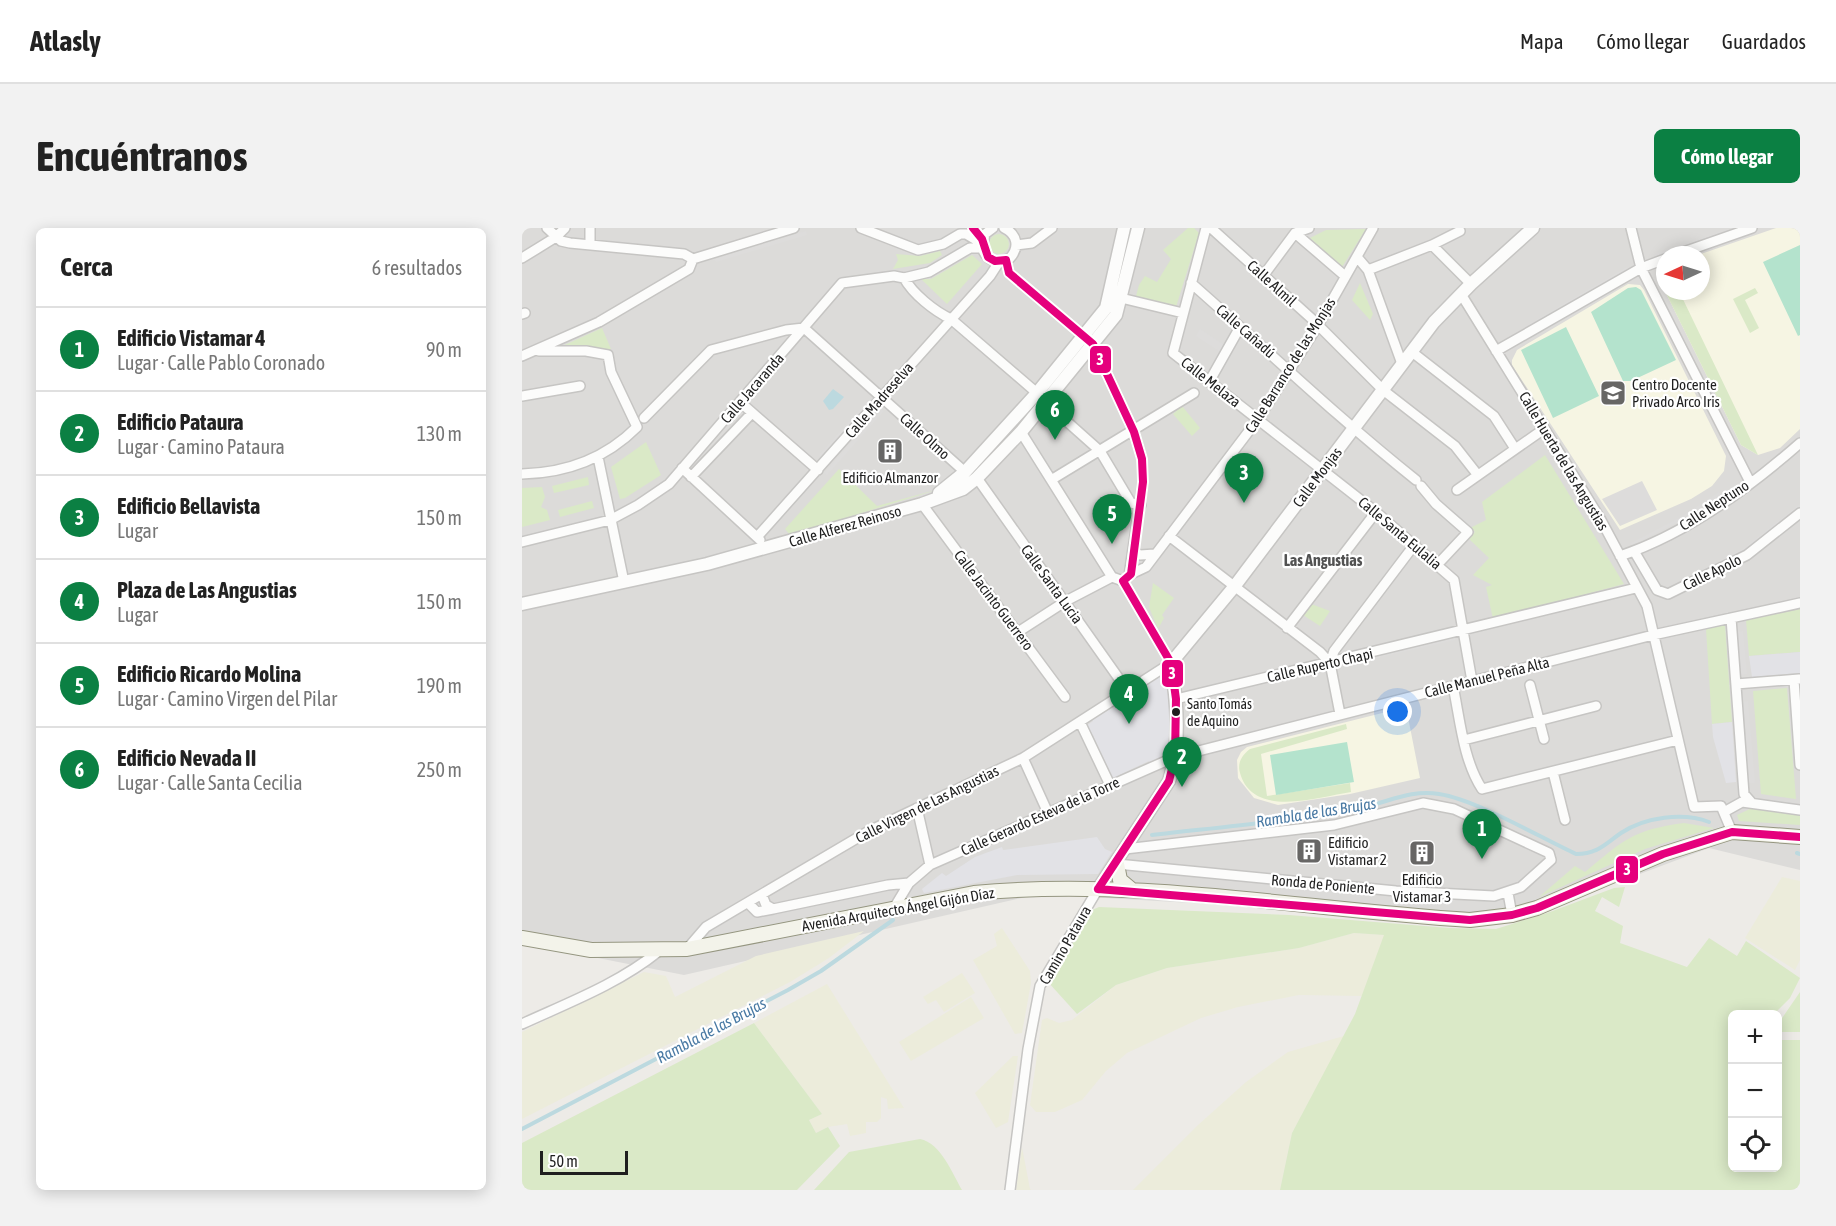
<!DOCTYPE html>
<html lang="es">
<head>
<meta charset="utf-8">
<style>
	body { margin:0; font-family:"Asap Condensed",sans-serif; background:#f2f2f2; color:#222 }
	.controls { position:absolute; right:18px; bottom:18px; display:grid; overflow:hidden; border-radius:9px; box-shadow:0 3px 15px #0003 }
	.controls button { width:54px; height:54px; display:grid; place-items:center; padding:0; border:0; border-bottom:2px solid #e0e0e0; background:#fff; color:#222; font:30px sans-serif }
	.compass { position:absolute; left:1134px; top:18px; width:54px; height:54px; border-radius:50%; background:#fff; box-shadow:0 3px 15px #0003; rotate:266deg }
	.scale { position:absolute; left:18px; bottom:15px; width:88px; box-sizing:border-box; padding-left:6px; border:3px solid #1f1f1f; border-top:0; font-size:16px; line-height:21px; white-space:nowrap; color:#1f1f1f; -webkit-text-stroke:4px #fff; paint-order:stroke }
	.you { position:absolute; left:876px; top:484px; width:21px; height:21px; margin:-15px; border:4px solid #fff; border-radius:50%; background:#1a73e8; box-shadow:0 0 0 9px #1a73e833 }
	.badge { display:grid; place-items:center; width:39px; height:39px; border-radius:50%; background:#0b8043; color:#fff; font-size:20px; font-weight:700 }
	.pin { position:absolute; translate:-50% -50px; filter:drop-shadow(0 2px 3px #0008) }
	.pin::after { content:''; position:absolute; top:32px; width:21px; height:18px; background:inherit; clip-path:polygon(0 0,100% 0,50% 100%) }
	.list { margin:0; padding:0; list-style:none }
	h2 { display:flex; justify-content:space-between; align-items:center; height:78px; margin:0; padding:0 24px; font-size:26px }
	h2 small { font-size:20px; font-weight:400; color:#767676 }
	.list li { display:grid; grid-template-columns:39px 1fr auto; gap:18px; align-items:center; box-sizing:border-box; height:84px; padding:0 24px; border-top:2px solid #e0e0e0 }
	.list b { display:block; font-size:22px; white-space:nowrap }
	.list p { margin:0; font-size:20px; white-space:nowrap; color:#767676 }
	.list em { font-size:20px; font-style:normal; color:#767676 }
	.icon { flex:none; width:33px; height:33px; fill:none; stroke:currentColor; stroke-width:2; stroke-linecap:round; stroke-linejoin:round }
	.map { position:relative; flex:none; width:1278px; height:962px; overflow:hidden; border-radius:9px }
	header { display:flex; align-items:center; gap:36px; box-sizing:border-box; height:84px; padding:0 30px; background:#fff; border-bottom:2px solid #e0e0e0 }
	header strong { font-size:28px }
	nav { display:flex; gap:33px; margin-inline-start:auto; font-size:21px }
	.intro { display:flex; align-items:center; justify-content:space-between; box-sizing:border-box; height:144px; padding:0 36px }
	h1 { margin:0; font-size:42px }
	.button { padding:15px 27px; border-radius:9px; background:#0b8043; color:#fff; font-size:21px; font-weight:700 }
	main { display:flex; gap:36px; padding:0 36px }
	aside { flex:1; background:#fff; border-radius:9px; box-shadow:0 3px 15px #0003 }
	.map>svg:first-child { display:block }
	.residential { fill:#dcdbd9; fill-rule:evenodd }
	.education { fill:#f6f5e3 }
	.farmland { fill:#ececdb }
	.grass { fill:#dae9c7 }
	.pitch { fill:#b4e3cd }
	.parking { fill:#dddcdb }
	.plaza { fill:#e2e2e6 }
	.water { fill:#bcd9df }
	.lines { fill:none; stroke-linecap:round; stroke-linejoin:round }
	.stream { stroke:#bcd9df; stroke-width:4 }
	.minor-casing { stroke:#c6c5c3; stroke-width:12 }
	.tertiary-casing { stroke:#c6c5c3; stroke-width:15 }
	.secondary-casing { stroke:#959680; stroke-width:16 }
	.minor { stroke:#fcfcfb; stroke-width:9 }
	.tertiary { stroke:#fcfcfb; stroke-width:12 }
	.secondary { stroke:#f3f3ea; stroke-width:14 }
	.bus-1-casing { stroke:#fff; stroke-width:12 }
	.bus-1 { stroke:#e5007d; stroke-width:8 }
	.bus-dot { fill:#1f1f1f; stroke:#fff; stroke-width:2 }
	.labels { text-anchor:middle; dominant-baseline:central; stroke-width:4.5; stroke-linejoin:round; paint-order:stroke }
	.bus-label { font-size:14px; fill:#1f1f1f; stroke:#fff; text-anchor:start }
	.street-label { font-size:15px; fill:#1f1f1f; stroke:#fff }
	.poi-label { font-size:15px; fill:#1f1f1f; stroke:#fff; text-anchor:start }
	.neighbourhood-label { font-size:16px; font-weight:bold; fill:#525252; stroke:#fff }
	.water-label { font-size:16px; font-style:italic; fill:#4a7aa4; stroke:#fff }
	.line-badge { stroke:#fff; stroke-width:2 }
	.badge-label { font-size:16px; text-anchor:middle; font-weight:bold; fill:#fff }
</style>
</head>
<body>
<header>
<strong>Atlasly</strong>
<nav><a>Mapa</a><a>Cómo llegar</a><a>Guardados</a></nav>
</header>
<div class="intro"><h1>Encuéntranos</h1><a class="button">Cómo llegar</a></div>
<main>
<aside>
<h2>Cerca<small>6 resultados</small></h2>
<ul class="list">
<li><span class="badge">1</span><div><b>Edificio Vistamar 4</b><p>Lugar · Calle Pablo Coronado</p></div><em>90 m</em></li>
<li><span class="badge">2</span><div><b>Edificio Pataura</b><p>Lugar · Camino Pataura</p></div><em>130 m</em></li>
<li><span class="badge">3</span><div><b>Edificio Bellavista</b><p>Lugar</p></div><em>150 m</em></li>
<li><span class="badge">4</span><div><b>Plaza de Las Angustias</b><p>Lugar</p></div><em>150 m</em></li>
<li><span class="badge">5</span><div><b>Edificio Ricardo Molina</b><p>Lugar · Camino Virgen del Pilar</p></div><em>190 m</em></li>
<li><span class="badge">6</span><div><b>Edificio Nevada II</b><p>Lugar · Calle Santa Cecilia</p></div><em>250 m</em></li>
</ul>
</aside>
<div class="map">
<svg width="1278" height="962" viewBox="0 0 1278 962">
	<rect width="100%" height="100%" fill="#edebe7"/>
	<path class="residential" d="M 0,0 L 1278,0 L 1278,642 L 1187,620 L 990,694 L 517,666 L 162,747 L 0,715 ZM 1143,27 L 1179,27 L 1179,63 L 1143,63 Z"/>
	<path class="education" d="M 1254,0 L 1278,0 L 1278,201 L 1258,220 L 1236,227 L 1219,217 L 1137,51 L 1143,38 L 1143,63 L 1179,63 L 1179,27 L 1176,27 Z
		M 1106,56 L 1118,57 L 1122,62 L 1204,228 L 1202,243 L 1190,258 L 1169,271 L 1098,302 L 990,137 L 990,132 L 995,122 Z
		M 884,479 L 898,550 L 828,566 L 756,577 L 732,570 L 716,550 L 715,532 L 719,524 L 725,519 Z"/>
	<path class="farmland" d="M 1260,649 L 1278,653 L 1278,732 L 1273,742 L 1223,710 Z
		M 480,700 L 508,743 L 509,755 L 500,805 L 493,806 L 451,732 L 475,718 L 472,706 Z
		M 342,703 L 307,730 L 268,754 L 0,891 L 0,804 L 122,744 L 144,748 L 153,769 L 234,728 Z
		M 832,705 L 863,707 L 840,768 L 777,767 L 716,779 L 679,790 L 605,825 L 584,843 L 560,872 L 533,884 L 514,884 L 508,877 L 520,792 L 525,790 L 537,795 L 550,792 L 594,757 L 645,740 L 777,720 Z
		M 440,745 L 453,765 L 422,784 L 414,772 L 406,776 L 401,769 Z
		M 305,756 L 382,880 L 366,881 L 365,871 L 359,869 L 359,890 L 355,894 L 344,894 L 344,905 L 328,908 L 325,896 L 306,899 L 294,905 L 287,892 L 300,886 L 232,795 Z
		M 449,769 L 462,790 L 389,833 L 377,814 Z
		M 822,808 L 770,905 L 758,962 L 611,962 L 676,897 L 724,854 L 766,824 Z
		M 491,828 L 496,828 L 486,894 L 474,900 L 453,865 Z
		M 500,919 L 508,961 L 509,962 L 494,962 Z"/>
	<path class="grass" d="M 666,0 L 672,0 L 677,5 L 654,79 L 614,68 L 617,57 L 623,48 L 635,54 L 649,31 L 641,22 Z
		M 844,1 L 820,39 L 788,10 L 804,2 Z
		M467 16a10 10 0 1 1 20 0a10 10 0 1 1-20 0Z
		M 418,23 L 420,27 L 408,35 L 371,41 L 376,32 L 374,26 L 398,28 Z
		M 450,27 L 460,36 L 425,76 L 399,51 L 409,51 Z
		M 1143,38 L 1143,63 L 1157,63 L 1236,227 L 1219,217 L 1137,51 Z
		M 838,55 L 851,86 L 848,92 L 830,72 Z
		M 1233,60 L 1236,65 L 1223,72 L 1237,100 L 1228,105 L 1211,71 Z
		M 80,100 L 89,121 L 36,120 Z
		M 660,178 L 678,200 L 670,208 L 651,186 Z
		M 124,214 L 139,247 L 103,270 L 98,271 L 89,239 Z
		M 1023,227 L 1102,356 L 971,391 L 964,359 L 970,357 L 951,347 L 967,330 L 946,310 L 953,304 L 948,300 L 964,292 L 960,274 Z
		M 317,241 L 355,278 L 421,260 L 268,307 L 263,301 Z
		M 66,249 L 67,257 L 32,265 L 30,258 Z
		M 20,259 L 23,269 L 19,279 L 25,282 L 28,292 L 0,299 L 0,260 Z
		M 70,273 L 72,280 L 38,289 L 36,282 Z
		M 631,355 L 652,370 L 640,387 L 642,390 L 636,401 L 627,379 Z
		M 789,376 L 808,383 L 798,398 L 781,387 Z
		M 1278,381 L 1278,424 L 1227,428 L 1224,392 Z
		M 1203,397 L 1210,494 L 1190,496 L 1184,401 Z
		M 1265,460 L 1274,571 L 1239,566 L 1231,463 Z
		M 824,496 L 825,501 L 739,526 L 745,568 L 828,555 L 829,564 C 796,569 731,591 718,545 C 715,535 720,527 728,521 Z
		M 1230,580 L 1278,587 L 1278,597 L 1217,593 L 1215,587 Z
		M 1162,595 L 1192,600 L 1123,621 L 1017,669 L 1053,638 L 1063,644 C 1102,612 1110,602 1162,595 Z
		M 1103,659 L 1097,679 L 1080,669 L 1073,683 L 1101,698 L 1098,715 L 1165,739 L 1187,710 L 1215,728 L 1224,713 L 1278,750 L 1268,770 L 1252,786 L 1210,786 L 1210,940 L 1256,940 L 1256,812 L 1278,812 L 1278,962 L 758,962 L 770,905 L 833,786 L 862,707 L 832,705 L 777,720 L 645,740 L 594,757 L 555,786 L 526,754 L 570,682 L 577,679 L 767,687 L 927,700 L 974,701 L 1028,684 L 1092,660 Z
		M 1278,764 L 1278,804 L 1256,804 L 1256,796 Z
		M 232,795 L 300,886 L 287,892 L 294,905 L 306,899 L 318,918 L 275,962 L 0,962 L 0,915 Z
		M 398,911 C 419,915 430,945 440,962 L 292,962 L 327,924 Z"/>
	<path class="pitch" d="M 1278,17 L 1278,107 L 1276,108 L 1241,34 Z
		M 1114,59 L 1119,62 L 1154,132 L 1109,153 L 1101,153 L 1069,84 L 1106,60 Z
		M 1044,99 L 1077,168 L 1031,190 L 999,122 Z
		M 825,514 L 832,554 L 754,567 L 748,527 Z"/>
	<path class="parking" d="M 1210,0 L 1219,0 L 1134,29 L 1133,26 Z
		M 284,3 L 285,7 L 194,34 L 192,31 Z
		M 1105,39 L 1107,42 L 1004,102 L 1002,99 Z
		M 678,101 L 705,119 L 700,125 L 674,108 Z
		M 345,173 L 347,175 L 300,230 L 297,227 Z
		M 359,181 L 362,183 L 305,247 L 302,245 Z
		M 1120,253 L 1135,282 L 1098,298 L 1080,271 Z
		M 1197,264 L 1199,267 L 1160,292 L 1110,317 L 1109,315 L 1159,289 Z
		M 1278,276 L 1278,280 L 1223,324 L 1147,363 L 1145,360 L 1222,320 Z
		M 1221,403 L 1225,446 L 1216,447 L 1213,404 Z
		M 932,408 L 933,412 L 816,439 L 815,436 Z
		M 1226,473 L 1233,555 L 1225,555 L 1218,474 Z
		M 872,475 L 873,479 L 716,519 L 715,516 Z"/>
	<path class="plaza" d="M 1278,424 L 1278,445 L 1230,449 L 1227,428 Z
		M 642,443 L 649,453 L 646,525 L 628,536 L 627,533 L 597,547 L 598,550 L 590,554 L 571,507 L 568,508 L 563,499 L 571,493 L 569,490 Z
		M 1210,494 L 1214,554 L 1204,555 L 1191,509 L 1190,496 Z
		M 575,609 L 583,621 L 590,624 L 576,646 L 495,647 L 402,665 L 400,661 L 420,645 L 424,648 L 453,629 L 480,619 L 481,622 Z"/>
	<path class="water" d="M 311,161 L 322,169 L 311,181 L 307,182 L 301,173 Z"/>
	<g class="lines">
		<path class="stream" d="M 630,607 C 699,599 769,593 837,580 C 865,575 888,561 917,566 C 955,572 1017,609 1054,626 C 1076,626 1083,616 1099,605 C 1123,589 1161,584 1187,594
			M 1275,625 L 1278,626
			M 0,901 L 266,762 L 299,743 L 371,692"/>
		<defs>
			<path id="minor" d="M 25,0 L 39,13 L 48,15 L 162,26 L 171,31
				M 339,0 L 396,22 L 421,16 L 438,6 L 444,6 L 459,15
				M 471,0 L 463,6 L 460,20 C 465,33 476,37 488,30 C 498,19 495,6 482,0
				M 684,0 L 651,125 L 854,284 L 932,352 L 950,453
				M 689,0 L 790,91 L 861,162 L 933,218 L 955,246
				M 1109,0 L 1119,40 L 1228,254
				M 773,5 L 823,48
				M 68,17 L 68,0
				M 494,17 L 510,15 L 530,0
				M 910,17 L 938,3
				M 1153,27 L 1230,0
				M 835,29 L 846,42 L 880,136
				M 0,30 L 34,9 L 43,0
				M 171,31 L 272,0
				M 484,32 L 487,45 L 571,116 L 612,204 L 620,231 L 621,254 L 607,348
				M 846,42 L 910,17 L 949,56
				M 741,48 L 773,5 L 787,0
				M 382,50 C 391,66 412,83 429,91 L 515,165
				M 669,55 C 744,121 816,190 894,252
				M 939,66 L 1079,292 L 1125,378 L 1172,579 L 1199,578 L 1210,604
				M 599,70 L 661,85
				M 0,86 L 3,85
				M 282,100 L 443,244
				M 974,123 L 1119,40 L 1143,31
				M 890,124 L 972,188 L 992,219
				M 0,128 L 77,94 L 167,41 L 171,31
				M 687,154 L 718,99
				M 0,168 L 58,158
				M 218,174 L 296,242
				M 523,174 L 578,223 L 609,275 L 619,277
				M 122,190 L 189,122 L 264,102 L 282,100
				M 76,229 L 102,354
				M 160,240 L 238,312
				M 0,246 C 44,245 84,230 115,199 L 89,144 L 86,127 L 64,123 L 17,123
				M 169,249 L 230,185
				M 455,250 L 605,462
				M 529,252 L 672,165
				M 899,258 L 914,276 L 946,304 L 916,336
				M 935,262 L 1022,201
				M 400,276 L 543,469
				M 647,308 L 798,424 L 808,435 L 818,486
				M 235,309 L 468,48 L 477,34
				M 0,314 L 88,292 L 116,277 L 147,256 L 320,55 L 372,48 L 382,50 L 407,44 L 448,20 L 460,20
				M 1112,323 L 1135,362 L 1146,366 L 1225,327 L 1278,285
				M 612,324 L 618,327 L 633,326
				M 1098,328 C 1163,306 1227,260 1278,215
				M 609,346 L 624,339 L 736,191 L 795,99 L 851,0
				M 1209,390 L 1222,566 L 1229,574
				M 765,400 L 854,284
				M 496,404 L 544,373 L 590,349
				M 808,435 L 812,423 L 893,316
				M 1272,452 L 1278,537
				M 1214,456 L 1277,451
				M 1008,457 L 1022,511
				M 931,458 C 938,491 941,532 960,561 L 1156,512
				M 654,471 L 1114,360
				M 558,494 L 588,557
				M 942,512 L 1074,478
				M 501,530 L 526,585
				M 1031,544 L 1043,592
				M 395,580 L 408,637
				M 1202,584 L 1220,574 L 1278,582
				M 595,636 L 874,663 L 972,668 L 999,659 L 1029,632 L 1027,625 L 932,581 L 901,575 L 812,597 L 603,621
				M 986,665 L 990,687
				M 240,667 L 244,677 L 251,681 L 366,657 L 387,655
				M 226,675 L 235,684 L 251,681
				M 372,680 L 387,655 L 408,637 L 653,529 L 1131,407 L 1278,375
				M 165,721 L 184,699 L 347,603 L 501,530 L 649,435 L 601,353 L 590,349 L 499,204
				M 0,796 C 48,774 96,756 137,723
				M 488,962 L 506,821 L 518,758 L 576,661"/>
			<path id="tertiary" d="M 417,265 L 443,244 L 515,165 L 584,80 L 602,0
				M 0,376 L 185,336 L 400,276 L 441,261 L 455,250 L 499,204 L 594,87 L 616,0
				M 576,661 L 647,553 C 659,516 655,474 649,435 L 712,359 L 912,94 L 949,56 L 1011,0"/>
			<path id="secondary" d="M 595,636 L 598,652 L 610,662
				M 0,710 L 69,722 L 165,721 L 452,665 C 618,649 783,682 948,692 L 990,687 L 1015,680 L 1141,626 L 1210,604 L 1278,609"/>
		</defs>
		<use href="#minor" class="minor-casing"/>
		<use href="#tertiary" class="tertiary-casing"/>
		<use href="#secondary" class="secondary-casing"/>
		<use href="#minor" class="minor"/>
		<use href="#tertiary" class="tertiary"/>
		<use href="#secondary" class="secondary"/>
		<defs>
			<path id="bus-1" d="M 451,0 L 460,11 L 466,29 L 473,33 L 484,32 L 487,45 L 571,116 L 612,204 L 620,231 L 621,254 L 609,346 L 601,353 L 649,435 L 654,471 L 653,529 L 647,553 L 576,661
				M 576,661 L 948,692 L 990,687 L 1015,680 L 1141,626 L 1210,604 L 1278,609"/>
		</defs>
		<use href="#bus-1" class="bus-1-casing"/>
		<use href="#bus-1" class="bus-1"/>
	</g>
	<defs>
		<symbol id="school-square" viewBox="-11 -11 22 22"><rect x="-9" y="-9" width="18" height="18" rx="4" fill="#676665" stroke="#fff"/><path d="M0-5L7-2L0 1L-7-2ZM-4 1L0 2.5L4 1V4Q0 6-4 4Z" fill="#fff"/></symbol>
		<symbol id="building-square" viewBox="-11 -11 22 22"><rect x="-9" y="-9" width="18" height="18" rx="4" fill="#676665" stroke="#fff"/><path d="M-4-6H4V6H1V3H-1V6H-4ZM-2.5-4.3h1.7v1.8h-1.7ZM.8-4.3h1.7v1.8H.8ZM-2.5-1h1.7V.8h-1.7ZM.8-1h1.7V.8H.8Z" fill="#fff"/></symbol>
	</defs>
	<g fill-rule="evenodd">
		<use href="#school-square" x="1076" y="150" width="30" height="30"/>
		<use href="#building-square" x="353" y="208" width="30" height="30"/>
		<use href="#building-square" x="772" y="608" width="30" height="30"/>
		<use href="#building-square" x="885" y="610" width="30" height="30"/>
	</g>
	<circle class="bus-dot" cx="654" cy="484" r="5"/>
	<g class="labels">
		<g class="bus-label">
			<text x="665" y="476">Santo Tomás<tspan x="665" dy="17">de Aquino</tspan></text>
		</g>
		<g class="street-label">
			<text transform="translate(750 55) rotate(42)">Calle Almil</text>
			<text transform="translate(724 103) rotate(41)">Calle Cañadú</text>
			<text transform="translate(768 137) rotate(-58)">Calle Barranco de las Monjas</text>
			<text transform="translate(689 154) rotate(38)">Calle Melaza</text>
			<text transform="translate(230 160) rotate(-49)">Calle Jacaranda</text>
			<text transform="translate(357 172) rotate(-49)">Calle Madreselva</text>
			<text transform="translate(403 208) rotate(42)">Calle Olmo</text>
			<text transform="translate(1042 233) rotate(59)">Calle Huerta de las Angustias</text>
			<text transform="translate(795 249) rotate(-53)">Calle Monjas</text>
			<text transform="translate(1192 277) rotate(-33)">Calle Neptuno</text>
			<text transform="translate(323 298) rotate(-16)">Calle Alferez Reinoso</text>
			<text transform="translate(878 305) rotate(40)">Calle Santa Eulalia</text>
			<text transform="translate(1190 344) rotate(-26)">Calle Apolo</text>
			<text transform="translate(530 356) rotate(54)">Calle Santa Lucia</text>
			<text transform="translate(472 372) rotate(53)">Calle Jacinto Guerrero</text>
			<text transform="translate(798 437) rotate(-13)">Calle Ruperto Chapi</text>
			<text transform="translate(965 449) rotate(-14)">Calle Manuel Peña Alta</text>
			<text transform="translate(405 576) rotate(-26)">Calle Virgen de Las Angustias</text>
			<text transform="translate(518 588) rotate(-24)">Calle Gerardo Esteva de la Torre</text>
			<text transform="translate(801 656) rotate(5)">Ronda de Poniente</text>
			<text transform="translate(376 681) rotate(-10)">Avenida Arquitecto Ángel Gijón Díaz</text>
			<text transform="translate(543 717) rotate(-60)">Camino Pataura</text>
		</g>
		<g class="poi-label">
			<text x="1110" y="156">Centro Docente<tspan x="1110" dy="17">Privado Arco Iris</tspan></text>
			<text x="368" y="249" text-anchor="middle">Edificio Almanzor</text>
			<text x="806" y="614">Edificio<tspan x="806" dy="17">Vistamar 2</tspan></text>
			<text x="900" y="651" text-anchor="middle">Edificio<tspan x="900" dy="17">Vistamar 3</tspan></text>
		</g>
		<g class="neighbourhood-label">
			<text x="801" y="332">Las Angustias</text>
		</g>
		<g class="water-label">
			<text transform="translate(794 584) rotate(-9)">Rambla de las Brujas</text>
			<text transform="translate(189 802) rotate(-28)">Rambla de las Brujas</text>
		</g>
	</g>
	<g class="line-badge">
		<rect x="567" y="117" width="23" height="29" rx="6" fill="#e5007d"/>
		<rect x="639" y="431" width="23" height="29" rx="6" fill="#e5007d"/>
		<rect x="1093" y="627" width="24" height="29" rx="6" fill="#e5007d"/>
	</g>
	<g class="badge-label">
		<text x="578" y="137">3</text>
		<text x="650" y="451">3</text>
		<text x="1105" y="647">3</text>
	</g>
</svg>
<div class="controls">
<button>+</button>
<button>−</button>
<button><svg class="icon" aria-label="locate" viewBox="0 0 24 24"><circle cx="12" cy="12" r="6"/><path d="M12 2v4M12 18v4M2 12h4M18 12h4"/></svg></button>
</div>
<svg class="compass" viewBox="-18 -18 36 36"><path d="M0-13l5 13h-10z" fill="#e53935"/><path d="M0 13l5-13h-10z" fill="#767676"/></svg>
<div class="scale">50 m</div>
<div class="you"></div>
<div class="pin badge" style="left:960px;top:631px">1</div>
<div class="pin badge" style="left:660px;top:559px">2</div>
<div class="pin badge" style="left:722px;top:275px">3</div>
<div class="pin badge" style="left:607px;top:496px">4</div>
<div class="pin badge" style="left:590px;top:316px">5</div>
<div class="pin badge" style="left:533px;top:212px">6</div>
</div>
</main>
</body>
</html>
